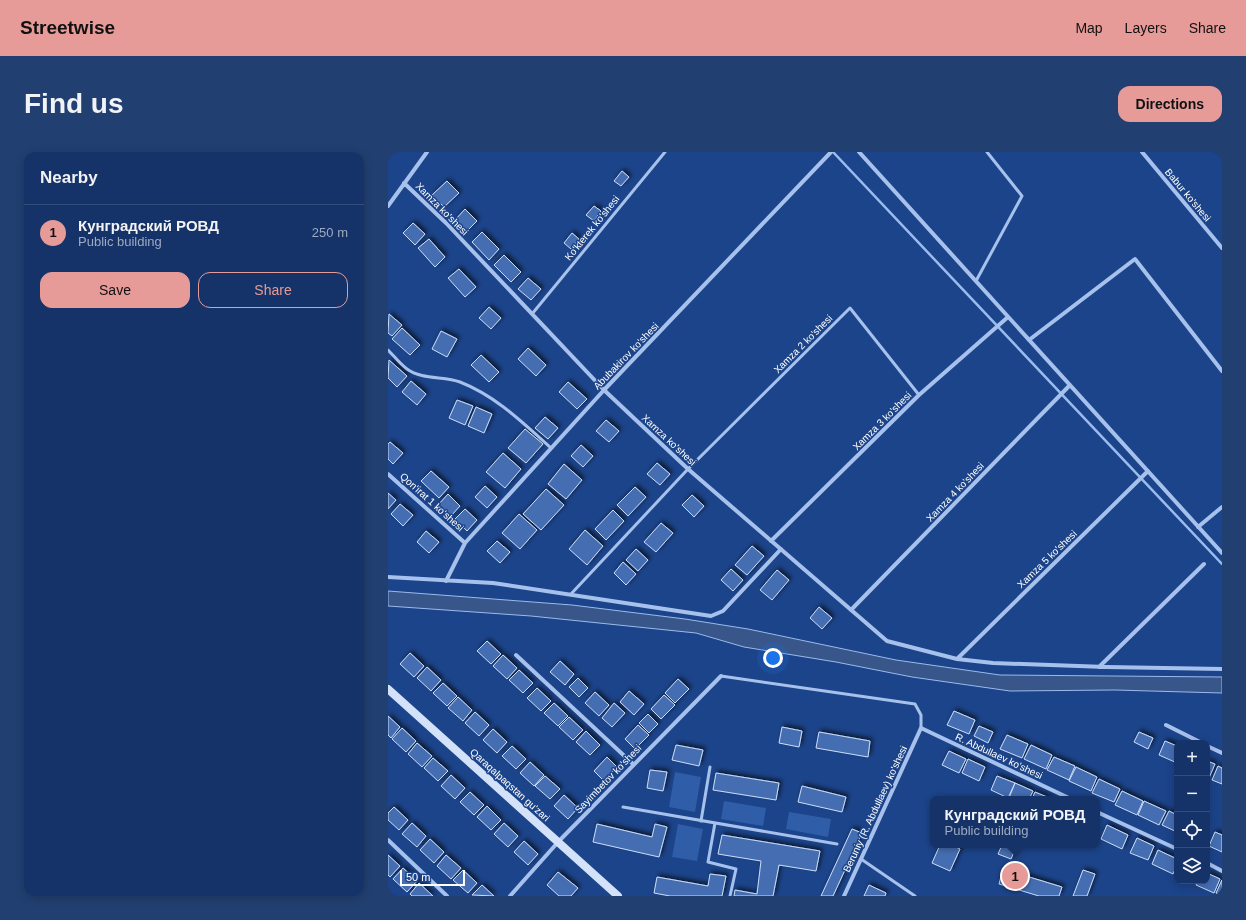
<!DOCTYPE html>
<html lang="en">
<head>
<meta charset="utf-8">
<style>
	body { margin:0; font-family:Arial,sans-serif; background:#223f71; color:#f1f3f6 }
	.controls { position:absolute; right:12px; bottom:12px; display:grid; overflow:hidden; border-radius:8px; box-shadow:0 2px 10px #0003 }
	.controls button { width:36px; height:36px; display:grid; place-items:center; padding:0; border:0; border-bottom:1px solid #344e7c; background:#153368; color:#f1f3f6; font:20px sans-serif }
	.scale { position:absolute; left:12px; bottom:10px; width:65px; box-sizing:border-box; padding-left:4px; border:2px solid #fff; border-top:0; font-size:11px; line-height:14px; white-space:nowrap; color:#fff; -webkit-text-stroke:3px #1c448a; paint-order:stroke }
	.you { position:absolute; left:385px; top:506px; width:14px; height:14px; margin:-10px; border:3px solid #fff; border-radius:50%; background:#1a73e8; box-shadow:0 0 0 6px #1a73e833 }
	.badge { display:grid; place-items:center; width:26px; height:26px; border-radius:50%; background:#e69b98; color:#111; font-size:13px; font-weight:700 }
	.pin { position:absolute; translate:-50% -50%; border:2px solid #fff; box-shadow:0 1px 4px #0006 }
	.popup { position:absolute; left:542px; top:644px; width:170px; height:52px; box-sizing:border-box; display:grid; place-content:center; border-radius:8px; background:#153368; filter:drop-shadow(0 1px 3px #0005); font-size:13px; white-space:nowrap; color:#9daac0 }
	.popup b { font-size:15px; color:#f1f3f6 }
	.popup::after { content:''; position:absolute; left:50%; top:100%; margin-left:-8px; border:8px solid transparent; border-top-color:#153368 }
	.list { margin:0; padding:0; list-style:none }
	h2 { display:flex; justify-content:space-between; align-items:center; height:52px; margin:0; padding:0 16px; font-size:17px }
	h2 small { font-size:13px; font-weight:400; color:#9daac0 }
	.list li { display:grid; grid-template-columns:26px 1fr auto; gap:12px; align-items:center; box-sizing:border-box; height:56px; padding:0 16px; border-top:1px solid #344e7c }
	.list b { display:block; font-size:15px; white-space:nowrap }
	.list p { margin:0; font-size:13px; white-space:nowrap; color:#9daac0 }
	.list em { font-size:13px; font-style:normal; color:#9daac0 }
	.actions { display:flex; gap:8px; padding:12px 16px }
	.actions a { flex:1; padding:9px 0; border:1px solid #e69b98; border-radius:12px; text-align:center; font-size:14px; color:#e69b98 }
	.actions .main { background:#e69b98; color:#111 }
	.icon { flex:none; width:22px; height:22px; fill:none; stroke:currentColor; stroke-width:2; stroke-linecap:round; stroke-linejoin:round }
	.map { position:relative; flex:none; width:834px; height:744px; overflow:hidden; border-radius:12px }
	header { display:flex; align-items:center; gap:24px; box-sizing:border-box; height:56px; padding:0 20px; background:#e69b98; color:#111 }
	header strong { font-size:19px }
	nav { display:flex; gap:22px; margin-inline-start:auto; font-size:14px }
	.intro { display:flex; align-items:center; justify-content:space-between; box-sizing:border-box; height:96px; padding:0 24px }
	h1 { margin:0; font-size:28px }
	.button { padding:10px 18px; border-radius:12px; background:#e69b98; color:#111; font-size:14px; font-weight:700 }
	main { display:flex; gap:24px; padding:0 24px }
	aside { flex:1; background:#153368; border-radius:12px; box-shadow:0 2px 10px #0003 }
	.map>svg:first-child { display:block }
	.green { fill:#2f5da8 }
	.water { fill:#38568a; stroke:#9abbee }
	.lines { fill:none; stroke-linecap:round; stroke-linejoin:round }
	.stream { stroke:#9abbee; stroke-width:2.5 }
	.building { fill:#446eb2; stroke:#ccddf9; filter:url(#shadow) }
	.lane { stroke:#a7c1ed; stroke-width:3 }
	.street { stroke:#a7c1ed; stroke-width:4 }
	.secondary { stroke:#d3e1f9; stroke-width:8 }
	.labels { text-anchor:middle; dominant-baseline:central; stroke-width:3; stroke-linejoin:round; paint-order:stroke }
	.street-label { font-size:10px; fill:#fff; stroke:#1c448a }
</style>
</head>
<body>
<header>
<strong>Streetwise</strong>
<nav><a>Map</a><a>Layers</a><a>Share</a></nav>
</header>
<div class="intro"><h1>Find us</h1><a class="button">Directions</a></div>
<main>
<aside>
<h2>Nearby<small></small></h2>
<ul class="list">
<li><span class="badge">1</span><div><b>Кунградский РОВД</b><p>Public building</p></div><em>250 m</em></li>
</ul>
<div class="actions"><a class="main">Save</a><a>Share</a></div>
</aside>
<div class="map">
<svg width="834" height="744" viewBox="0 0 834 744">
	<defs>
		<filter id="shadow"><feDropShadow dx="2.5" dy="-2.5" stdDeviation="2" flood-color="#0009"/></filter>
	</defs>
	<rect width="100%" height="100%" fill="#1c448a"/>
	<path class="green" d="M 287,620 L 313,625 L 307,660 L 281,655 Z
		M 336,649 L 378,656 L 375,674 L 333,667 Z
		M 401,660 L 443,667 L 440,685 L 398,677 Z
		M 290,672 L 315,677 L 309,709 L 284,705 Z"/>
	<path class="water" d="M 0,439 L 184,453 L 297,467 L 360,477 L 508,508 L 612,523 L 834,525 L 834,541 L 727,538 L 622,539 L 524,525 L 448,510 L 356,495 L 308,481 L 143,464 L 0,454 Z"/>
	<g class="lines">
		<path class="stream" d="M 445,0 L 834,412"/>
	</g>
	<path class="building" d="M 234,19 L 241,25 L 233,34 L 226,29 Z
		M 59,29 L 71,41 L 56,55 L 44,43 Z
		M 206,54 L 213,59 L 206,69 L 198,63 Z
		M 77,57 L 89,69 L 79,79 L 67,68 Z
		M 25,71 L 37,82 L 27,93 L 15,81 Z
		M 94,80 L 111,97 L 101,108 L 84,90 Z
		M 184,81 L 191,87 L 183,97 L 176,91 Z
		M 41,87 L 57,105 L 47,115 L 30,96 Z
		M 116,103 L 133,120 L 123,130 L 106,113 Z
		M 71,117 L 88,135 L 77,145 L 60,126 Z
		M 140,126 L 153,137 L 143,148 L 130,137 Z
		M 101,155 L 113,166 L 103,177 L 91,166 Z
		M 1,162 L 14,173 L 4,184 L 0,181 Z
		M 14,176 L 32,193 L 22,203 L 4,187 Z
		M 53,179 L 69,187 L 59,205 L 44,197 Z
		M 140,196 L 158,213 L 148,224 L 130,207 Z
		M 93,203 L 111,220 L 101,230 L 83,213 Z
		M 1,208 L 19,224 L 9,235 L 0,226 Z
		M 23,229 L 38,242 L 29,253 L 14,240 Z
		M 180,230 L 199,247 L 189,257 L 171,240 Z
		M 69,248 L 85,254 L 77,273 L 61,266 Z
		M 88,255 L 104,262 L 96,281 L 80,274 Z
		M 157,265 L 170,276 L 160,287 L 147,276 Z
		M 218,268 L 231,279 L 221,290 L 208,279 Z
		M 137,277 L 155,292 L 138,311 L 120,296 Z
		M 2,290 L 15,301 L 5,312 L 0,307 L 0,292 Z
		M 193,293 L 205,304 L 195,315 L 183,304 Z
		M 115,301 L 133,317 L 117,336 L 98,320 Z
		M 269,311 L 282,322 L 272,333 L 259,322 Z
		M 176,312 L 194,328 L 178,347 L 160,332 Z
		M 43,319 L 61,335 L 51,346 L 33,329 Z
		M 97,334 L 109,345 L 99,356 L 87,345 Z
		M 247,335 L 258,345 L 240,364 L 229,353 Z
		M 158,337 L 176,353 L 153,378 L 135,362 Z
		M 0,341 L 8,348 L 0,357 Z
		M 60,342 L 72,354 L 62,365 L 50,353 Z
		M 304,343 L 316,354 L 306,365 L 294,353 Z
		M 12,352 L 25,363 L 15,374 L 3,362 Z
		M 77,357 L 89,368 L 79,379 L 67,367 Z
		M 225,358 L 236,369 L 218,388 L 207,377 Z
		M 131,362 L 149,378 L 132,397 L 114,381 Z
		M 273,371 L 285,381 L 268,400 L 256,390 Z
		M 197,378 L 215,394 L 199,413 L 181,397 Z
		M 38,379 L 51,390 L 41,401 L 29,390 Z
		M 109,389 L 122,400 L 112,411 L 99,399 Z
		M 364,394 L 376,404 L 359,423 L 347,413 Z
		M 248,397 L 260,408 L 250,419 L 238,408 Z
		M 235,410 L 248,422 L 238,433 L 226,421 Z
		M 343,417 L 355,428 L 345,439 L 333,428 Z
		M 389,418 L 401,428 L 384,448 L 372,438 Z
		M 431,455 L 444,466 L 434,477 L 422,466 Z
		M 99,489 L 113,502 L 103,512 L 89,499 Z
		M 22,501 L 36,514 L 26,525 L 12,512 Z
		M 115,503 L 129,516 L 119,527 L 105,514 Z
		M 172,509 L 186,522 L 177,533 L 162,520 Z
		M 39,515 L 53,528 L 43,539 L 29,526 Z
		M 131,518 L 145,531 L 135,541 L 121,528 Z
		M 190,526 L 200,536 L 191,545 L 181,535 Z
		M 290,527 L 301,537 L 287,551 L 277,541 Z
		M 55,531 L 69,544 L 59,554 L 45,541 Z
		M 149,536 L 163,549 L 153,559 L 139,546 Z
		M 241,539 L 256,552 L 246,563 L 232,550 Z
		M 207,540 L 221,553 L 211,564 L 197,551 Z
		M 276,543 L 287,553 L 273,567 L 263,557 Z
		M 70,545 L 84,558 L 75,569 L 60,556 Z
		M 166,551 L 180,564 L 170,574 L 156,561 Z
		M 226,551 L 237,561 L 224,575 L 214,566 Z
		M 566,559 L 587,568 L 581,582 L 559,573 Z
		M 87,560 L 101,573 L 91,584 L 77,571 Z
		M 260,562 L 270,572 L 261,581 L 251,571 Z
		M 0,564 L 12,575 L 3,586 L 0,583 Z
		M 181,565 L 195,578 L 185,588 L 171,575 Z
		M 250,573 L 261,583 L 247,597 L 237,587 Z
		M 591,574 L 605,580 L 600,591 L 586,584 Z
		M 394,575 L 414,579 L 411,595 L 391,591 Z
		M 14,576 L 28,589 L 18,600 L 4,587 Z
		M 105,577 L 119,590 L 109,601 L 95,588 Z
		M 198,579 L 212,593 L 202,603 L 188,590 Z
		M 431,580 L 482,589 L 480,605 L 428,596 Z
		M 751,580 L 765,586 L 760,597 L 746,590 Z
		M 619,583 L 640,592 L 634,606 L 612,597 Z
		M 777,589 L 789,594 L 789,611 L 771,603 Z
		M 29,591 L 44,604 L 34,615 L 20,602 Z
		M 288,593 L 315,598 L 311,614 L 284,608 Z
		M 643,593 L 664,603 L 658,617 L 636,607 Z
		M 124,594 L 138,607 L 128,617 L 114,604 Z
		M 561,599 L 578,607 L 571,621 L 554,613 Z
		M 219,605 L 229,615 L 216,629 L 206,619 Z
		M 666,605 L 687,614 L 681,628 L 659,618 Z
		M 45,606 L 60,619 L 50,629 L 36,616 Z
		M 580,607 L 597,615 L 591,629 L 574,621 Z
		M 819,609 L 827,612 L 821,626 L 819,625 Z
		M 142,610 L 156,623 L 146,634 L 132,621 Z
		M 830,614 L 834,616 L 834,632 L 824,628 Z
		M 688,615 L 709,625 L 703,639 L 681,629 Z
		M 262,618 L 279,620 L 275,639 L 259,636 Z
		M 328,621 L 391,631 L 388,648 L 325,638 Z
		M 63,623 L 77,636 L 67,647 L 53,634 Z
		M 157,624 L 172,637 L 162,647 L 147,634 Z
		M 609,624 L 627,631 L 620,646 L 603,638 Z
		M 711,627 L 732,637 L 726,650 L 704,641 Z
		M 627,631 L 645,639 L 641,647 L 621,646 Z
		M 414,634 L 458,645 L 454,660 L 410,650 Z
		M 734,639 L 755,649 L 749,663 L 727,653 Z
		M 82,640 L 96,653 L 86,663 L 72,650 Z
		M 647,640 L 664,647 L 644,647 Z
		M 176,643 L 190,656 L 180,667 L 166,654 Z
		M 756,649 L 778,659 L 771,673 L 750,663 Z
		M 99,654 L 113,668 L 103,678 L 89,665 Z
		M 6,655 L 20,668 L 11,678 L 0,668 L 0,661 Z
		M 781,659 L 789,663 L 789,680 L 774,673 Z
		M 24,671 L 38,684 L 29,695 L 14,682 Z
		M 116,671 L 130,684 L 120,695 L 106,682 Z
		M 209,672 L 264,685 L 267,672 L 279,675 L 271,705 L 205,690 Z
		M 719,673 L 740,683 L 734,697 L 713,687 Z
		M 464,677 L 474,681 L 445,744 L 433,744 Z
		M 827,680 L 834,683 L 834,700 L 821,694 Z
		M 334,683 L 432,699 L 428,719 L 391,713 L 385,744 L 346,744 L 347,738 L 369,742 L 373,709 L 330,702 Z
		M 749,686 L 766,694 L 760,708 L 742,701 Z
		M 42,687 L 56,700 L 46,711 L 32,698 Z
		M 136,689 L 150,702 L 140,713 L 126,700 Z
		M 552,693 L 564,693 L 572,697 L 562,719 L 544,711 Z
		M 614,693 L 629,693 L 623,707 L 610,702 Z
		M 770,698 L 789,707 L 789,713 L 785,722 L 764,712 Z
		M 0,703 L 12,714 L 2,725 L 0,723 Z
		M 58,703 L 73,716 L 63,727 L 49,714 Z
		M 15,716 L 29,729 L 19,740 L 5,727 Z
		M 615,717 L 674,735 L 671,744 L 651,744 L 611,732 Z
		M 75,718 L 89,731 L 80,741 L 65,728 Z
		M 695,718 L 707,722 L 699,744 L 685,744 Z
		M 170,720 L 190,736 L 183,744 L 171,744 L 159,733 Z
		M 819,721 L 832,727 L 826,741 L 808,733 L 810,729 L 819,729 Z
		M 322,722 L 338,724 L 334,744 L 282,744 L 266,741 L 269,725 L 320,734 Z
		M 834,728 L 834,743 L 828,741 Z
		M 31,731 L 45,744 L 24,744 L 22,742 Z
		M 94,733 L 106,744 L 84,743 Z
		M 481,733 L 498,741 L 497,744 L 476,744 Z"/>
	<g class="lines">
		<path class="lane" d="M 588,129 L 634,44 L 599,0
			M 144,162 L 277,0
			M 0,198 C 6,204 12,212 19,217 C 34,228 56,224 72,230 C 108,244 135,271 163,296
			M 183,442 L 300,317 L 462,156 L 531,243
			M 333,524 L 527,552 L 533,563 L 533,576
			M 235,655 L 449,692
			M 313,669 L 322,615
			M 327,671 L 320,710 L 348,717 L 342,744
			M 473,707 L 527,744"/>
		<path class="street" d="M 471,0 L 834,401
			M 754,0 L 834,96
			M 16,31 L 58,71 L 216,238 L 300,317 L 499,489 L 569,507 L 605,511 L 718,515 L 834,517
			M 0,54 L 39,0
			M 641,188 L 747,107 L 834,219
			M 0,322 L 77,391
			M 810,375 L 834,355
			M 383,389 L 531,243 L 620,165
			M 0,425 L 105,431 L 323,464 L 335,459 L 393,397
			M 58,429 L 77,391 L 216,238 L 443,0
			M 463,458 L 682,233
			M 128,503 L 245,612
			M 569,507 L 760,319
			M 711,515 L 816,412
			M 778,573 L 814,591
			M 819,594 L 834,601
			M 709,660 L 789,697
			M 0,688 L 59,744
			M 819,711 L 834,719
			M 122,744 L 171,689 L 333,524
			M 456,744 L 533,576 L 683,647"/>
		<path class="secondary" d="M 0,537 L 230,744"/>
	</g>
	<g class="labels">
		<g class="street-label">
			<text transform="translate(800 43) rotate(50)">Babur ko'shesi</text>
			<text transform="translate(54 57) rotate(45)">Xamza ko'shesi</text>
			<text transform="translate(204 76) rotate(-51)">Ko'kterek ko'shesi</text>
			<text transform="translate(415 192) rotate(-45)">Xamza 2 ko'shesi</text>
			<text transform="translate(238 204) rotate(-46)">Abubakirov ko'shesi</text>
			<text transform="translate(494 269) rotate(-45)">Xamza 3 ko'shesi</text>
			<text transform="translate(281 288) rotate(43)">Xamza ko'shesi</text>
			<text transform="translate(567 340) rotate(-46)">Xamza 4 ko'shesi</text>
			<text transform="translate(44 350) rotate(42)">Qon'irat 1 ko'shesi</text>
			<text transform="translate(659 407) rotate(-44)">Xamza 5 ko'shesi</text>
			<text transform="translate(611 604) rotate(25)">R. Abdullaev ko'shesi</text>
			<text transform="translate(220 627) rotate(-46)">Sayimbetov ko'shesi</text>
			<text transform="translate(122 633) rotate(42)">Qaraqalpaqstan gu'zari</text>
			<text transform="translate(487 657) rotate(-65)">Beruniy (R. Abdullaev) ko'shesi</text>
		</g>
	</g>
</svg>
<div class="controls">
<button>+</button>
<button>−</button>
<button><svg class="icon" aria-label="locate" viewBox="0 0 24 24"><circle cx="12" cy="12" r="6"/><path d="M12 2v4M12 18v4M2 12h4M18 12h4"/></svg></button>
<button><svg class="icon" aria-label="layers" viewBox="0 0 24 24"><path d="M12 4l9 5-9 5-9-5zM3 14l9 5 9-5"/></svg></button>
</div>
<div class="scale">50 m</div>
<div class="you"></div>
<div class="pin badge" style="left:627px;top:724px">1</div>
<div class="popup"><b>Кунградский РОВД</b>Public building</div>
</div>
</main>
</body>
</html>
